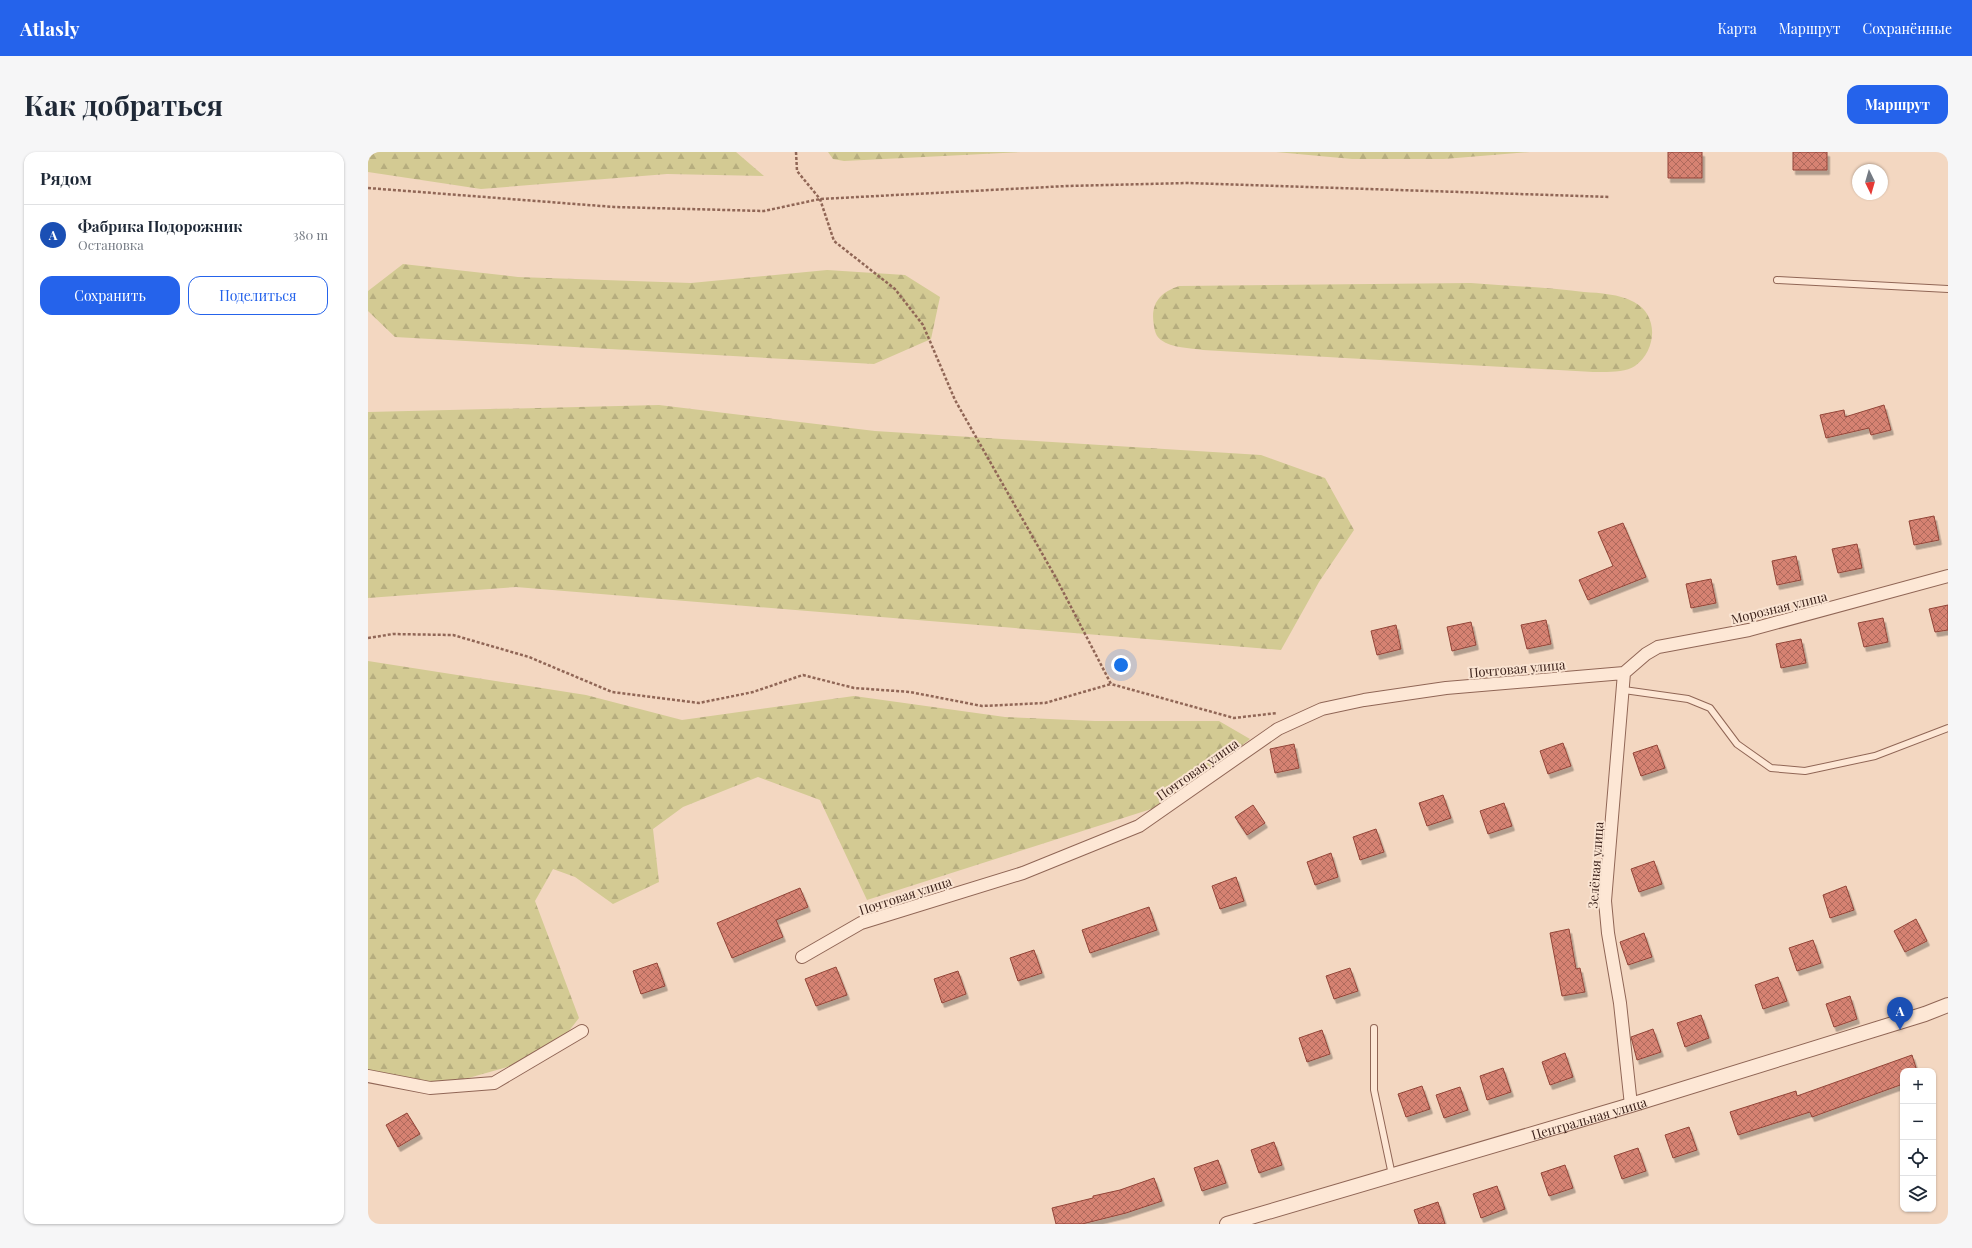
<!DOCTYPE html>
<html lang="ru">
<head>
<meta charset="utf-8">
<style>
	body { margin:0; font-family:"Playfair Display",serif; background:#f6f6f7; color:#1f2937 }
	.controls { position:absolute; right:12px; bottom:12px; display:grid; overflow:hidden; border-radius:8px; box-shadow:0 1px 3px #0004 }
	.controls button { width:36px; height:36px; display:grid; place-items:center; padding:0; border:0; border-bottom:1px solid #e0e1e3; background:#fff; color:#1f2937; font:20px sans-serif }
	.compass { position:absolute; left:1484px; top:12px; width:36px; height:36px; border-radius:50%; background:#fff; box-shadow:0 1px 3px #0004; rotate:175deg }
	.you { position:absolute; left:753px; top:513px; width:14px; height:14px; margin:-10px; border:3px solid #fff; border-radius:50%; background:#1a73e8; box-shadow:0 0 0 6px #1a73e833 }
	.badge { display:grid; place-items:center; width:26px; height:26px; border-radius:50%; background:#2563eb; color:#fff; font-size:13px; font-weight:700 }
	.pin { position:absolute; translate:-50% -33px; filter:drop-shadow(0 1px 2px #0008) }
	.pin::after { content:''; position:absolute; top:21px; width:14px; height:12px; background:inherit; clip-path:polygon(0 0,100% 0,50% 100%) }
	.list { margin:0; padding:0; list-style:none }
	h2 { display:flex; justify-content:space-between; align-items:center; height:52px; margin:0; padding:0 16px; font-size:17px }
	h2 small { font-size:13px; font-weight:400; color:#747a83 }
	.list li { display:grid; grid-template-columns:26px 1fr auto; gap:12px; align-items:center; box-sizing:border-box; height:60px; padding:0 16px; border-top:1px solid #e0e1e3 }
	.list b { display:block; font-size:15px; white-space:nowrap }
	.list p { margin:0; font-size:13px; white-space:nowrap; color:#747a83 }
	.list em { font-size:13px; font-style:normal; color:#747a83 }
	.actions { display:flex; gap:8px; padding:12px 16px }
	.actions a { flex:1; padding:9px 0; border:1px solid #2563eb; border-radius:12px; text-align:center; font-size:14px; color:#2563eb }
	.actions .main { background:#2563eb; color:#fff }
	.icon { flex:none; width:22px; height:22px; fill:none; stroke:currentColor; stroke-width:2; stroke-linecap:round; stroke-linejoin:round }
	.map { position:relative; flex:none; width:1580px; height:1072px; overflow:hidden; border-radius:12px }
	header { display:flex; align-items:center; gap:24px; box-sizing:border-box; height:56px; padding:0 20px; background:#2563eb; color:#fff }
	header strong { font-size:19px }
	nav { display:flex; gap:22px; margin-inline-start:auto; font-size:14px }
	.intro { display:flex; align-items:center; justify-content:space-between; box-sizing:border-box; height:96px; padding:0 24px }
	h1 { margin:0; font-size:28px }
	.button { padding:10px 18px; border-radius:12px; background:#2563eb; color:#fff; font-size:14px; font-weight:700 }
	main { display:flex; gap:24px; padding:0 24px }
	aside { flex:1; background:#fff; border-radius:12px; box-shadow:0 1px 3px #0004 }
	.map>svg:first-child { display:block }
	.forest { fill:url(#forest-firs) }
	.building { fill:url(#building-cross-hatch); stroke:#924538; filter:url(#shadow) }
	.lines { fill:none; stroke-linecap:round; stroke-linejoin:round }
	.service-casing { stroke:#906656; stroke-width:8 }
	.minor-casing { stroke:#906656; stroke-width:14 }
	.tertiary-casing { stroke:#906656; stroke-width:16 }
	.path { stroke:#906656; stroke-width:2.5; stroke-dasharray:3 2; stroke-linecap:butt }
	.service { stroke:#fde7d5; stroke-width:6 }
	.minor { stroke:#fde7d5; stroke-width:12 }
	.tertiary { stroke:#fde7d5; stroke-width:14 }
	.labels { text-anchor:middle; dominant-baseline:central; stroke-width:4; stroke-linejoin:round; paint-order:stroke }
	.street-label { font-size:13px; fill:#3d231c; stroke:#fae4d2 }
</style>
</head>
<body>
<header>
<strong>Atlasly</strong>
<nav><a>Карта</a><a>Маршрут</a><a>Сохранённые</a></nav>
</header>
<div class="intro"><h1>Как добраться</h1><a class="button">Маршрут</a></div>
<main>
<aside>
<h2>Рядом<small></small></h2>
<ul class="list">
<li><span class="badge" style="background:#1a4fb4">A</span><div><b>Фабрика Подорожник</b><p>Остановка</p></div><em>380 m</em></li>
</ul>
<div class="actions"><a class="main">Сохранить</a><a>Поделиться</a></div>
</aside>
<div class="map">
<svg width="1580" height="1072" viewBox="0 0 1580 1072">
	<defs>
		<pattern id="forest-firs" width="22" height="20" patternUnits="userSpaceOnUse"><rect width="22" height="20" fill="#d3ca93"/><path d="M5 1l3.5 6h-7zM16 11l3.5 6h-7z" fill="#b6ad7e"/></pattern>
		<pattern id="building-cross-hatch" width="8" height="8" patternUnits="userSpaceOnUse"><rect width="8" height="8" fill="#d68272"/><path d="M0 0l8 8M0 8l8-8" fill="none" stroke="#af6a5d"/></pattern>
		<filter id="shadow"><feDropShadow dx="2.5" dy="4.5" stdDeviation="0" flood-color="#0004"/></filter>
	</defs>
	<rect width="100%" height="100%" fill="#f3d7c1"/>
	<path class="forest" d="M 0,0 L 368,0 L 396,24 L 299,22 L 113,37 L 0,20 Z
		M 460,0 L 653,0 L 476,9 L 465,7 Z
		M 908,0 L 1162,0 L 1076,7 L 984,7 Z
		M 35,112 L 150,125 L 323,131 L 459,118 L 537,123 L 572,145 L 563,187 L 506,212 L 27,185 L 0,159 L 0,139 Z
		M 1103,131 C 1140,134 1178,135 1216,140 C 1232,141 1251,142 1266,150 C 1291,163 1289,198 1267,214 C 1257,221 1238,220 1225,220 L 835,198 C 822,196 804,196 793,188 C 788,184 787,180 786,174 C 782,152 791,141 811,134 Z
		M 291,253 L 507,279 L 893,303 L 957,326 L 986,378 L 951,430 L 913,498 L 148,435 L 0,446 L 0,260 Z
		M 0,509 L 218,543 L 314,568 L 486,544 L 637,565 L 727,569 L 851,569 L 882,587 L 802,651 L 499,748 L 452,648 L 390,625 L 315,655 L 285,677 L 291,730 L 245,752 L 207,725 L 185,717 L 167,749 L 211,866 L 182,903 L 51,940 L 0,923 Z"/>
	<path class="building" d="M 1300,0 L 1334,0 L 1334,26 L 1300,26 Z
		M 1425,0 L 1459,0 L 1459,18 L 1425,18 Z
		M 1516,253 L 1523,278 L 1503,283 L 1501,276 L 1458,286 L 1452,263 L 1476,258 L 1477,265 Z
		M 1566,364 L 1571,388 L 1546,393 L 1541,369 Z
		M 1255,371 L 1278,425 L 1220,448 L 1211,428 L 1245,414 L 1230,380 Z
		M 1489,392 L 1494,416 L 1470,421 L 1464,397 Z
		M 1428,404 L 1433,428 L 1409,433 L 1404,409 Z
		M 1343,427 L 1348,451 L 1323,456 L 1318,432 Z
		M 1580,453 L 1580,478 L 1567,480 L 1561,457 Z
		M 1515,466 L 1520,490 L 1496,495 L 1490,471 Z
		M 1178,468 L 1183,492 L 1159,497 L 1153,473 Z
		M 1103,470 L 1108,493 L 1084,499 L 1079,475 Z
		M 1028,473 L 1033,497 L 1009,503 L 1003,479 Z
		M 1433,487 L 1438,511 L 1413,516 L 1408,492 Z
		M 1195,591 L 1203,614 L 1180,622 L 1172,599 Z
		M 926,592 L 931,616 L 907,621 L 902,597 Z
		M 1289,593 L 1297,616 L 1273,624 L 1265,601 Z
		M 1075,643 L 1083,666 L 1059,674 L 1051,651 Z
		M 1136,651 L 1144,674 L 1120,682 L 1112,659 Z
		M 885,653 L 897,671 L 879,683 L 867,665 Z
		M 1008,677 L 1016,700 L 992,708 L 985,685 Z
		M 963,701 L 970,725 L 947,733 L 939,710 Z
		M 1286,709 L 1294,732 L 1271,740 L 1263,717 Z
		M 868,725 L 876,749 L 852,757 L 844,734 Z
		M 1478,734 L 1486,758 L 1462,766 L 1455,743 Z
		M 432,736 L 440,755 L 408,768 L 415,785 L 364,806 L 349,771 Z
		M 781,755 L 789,778 L 722,801 L 714,778 Z
		M 1548,767 L 1559,789 L 1537,800 L 1526,779 Z
		M 1201,777 L 1208,817 L 1212,816 L 1217,840 L 1194,844 L 1182,781 Z
		M 1276,781 L 1284,805 L 1260,813 L 1252,790 Z
		M 1445,788 L 1453,811 L 1429,819 L 1421,796 Z
		M 666,798 L 674,821 L 650,829 L 642,806 Z
		M 289,811 L 297,834 L 273,842 L 265,819 Z
		M 468,815 L 479,843 L 448,854 L 437,827 Z
		M 982,816 L 990,839 L 966,847 L 958,824 Z
		M 590,819 L 598,842 L 574,851 L 566,827 Z
		M 1410,825 L 1419,849 L 1395,857 L 1387,833 Z
		M 1482,844 L 1489,867 L 1466,875 L 1458,852 Z
		M 1333,863 L 1341,886 L 1317,895 L 1309,871 Z
		M 1285,877 L 1293,900 L 1269,908 L 1263,885 Z
		M 954,878 L 962,902 L 939,910 L 931,886 Z
		M 1197,901 L 1205,925 L 1182,933 L 1174,910 Z
		M 1544,903 L 1549,919 L 1535,919 L 1535,932 L 1444,965 L 1442,960 L 1370,983 L 1362,960 L 1428,939 L 1429,944 Z
		M 1135,916 L 1143,940 L 1119,948 L 1112,924 Z
		M 1054,934 L 1062,957 L 1038,965 L 1030,942 Z
		M 1092,935 L 1100,958 L 1076,966 L 1068,943 Z
		M 39,961 L 52,982 L 30,995 L 18,973 Z
		M 1321,975 L 1329,998 L 1305,1006 L 1297,983 Z
		M 906,990 L 914,1013 L 891,1021 L 883,998 Z
		M 1270,996 L 1278,1019 L 1254,1027 L 1246,1004 Z
		M 850,1008 L 858,1031 L 834,1039 L 826,1016 Z
		M 1197,1013 L 1205,1036 L 1181,1044 L 1173,1021 Z
		M 786,1026 L 794,1049 L 758,1061 L 714,1072 L 688,1072 L 684,1056 L 725,1046 L 725,1044 L 752,1038 Z
		M 1129,1034 L 1137,1057 L 1113,1066 L 1105,1042 Z
		M 1070,1050 L 1077,1072 L 1051,1072 L 1046,1058 Z"/>
	<g class="lines">
		<defs>
			<path id="service" d="M 1409,128 L 1580,137
				M 1256,538 L 1320,547 L 1342,556 L 1369,592 L 1403,616 L 1437,619 L 1507,604 L 1580,576
				M 1006,876 L 1006,938 L 1024,1023"/>
			<path id="minor" d="M 1256,521 L 1237,749 L 1240,781 L 1252,851 L 1263,953
				M 1256,521 L 1278,502 L 1290,495 L 1381,478 L 1580,424
				M 434,805 L 493,771 L 655,721 L 771,674 L 910,577 L 954,557 L 996,548 L 1078,536 L 1256,521
				M 0,924 L 62,936 L 126,931 L 214,879"/>
			<g id="tertiary">
				<path id="s1" d="M 859,1072 L 1263,953 L 1557,862 L 1580,853"/>
			</g>
		</defs>
		<use href="#service" class="service-casing"/>
		<use href="#minor" class="minor-casing"/>
		<use href="#tertiary" class="tertiary-casing"/>
		<path class="path" d="M 428,0 L 429,19 L 452,47 L 466,89 L 527,137 L 555,173 L 587,248 L 688,426 L 743,532 L 866,566 L 909,561
			M 0,36 L 246,55 L 396,59 L 452,47 L 699,34 L 820,31 L 1242,45
			M 0,486 L 25,482 L 85,483 L 161,505 L 244,540 L 331,551 L 385,540 L 435,523 L 486,536 L 542,540 L 614,554 L 677,551 L 743,532"/>
		<use href="#service" class="service"/>
		<use href="#minor" class="minor"/>
		<use href="#tertiary" class="tertiary"/>
	</g>
	<g class="labels">
		<g class="street-label">
			<text transform="translate(1411 455) rotate(-14)">Морозная улица</text>
			<text transform="translate(1149 516) rotate(-5)">Почтовая улица</text>
			<text transform="translate(829 617) rotate(-35)">Почтовая улица</text>
			<text transform="translate(1227 713) rotate(-86)">Зелёная улица</text>
			<text transform="translate(537 743) rotate(-18)">Почтовая улица</text>
			<text stroke="none"><textPath href="#s1" startOffset="377">Центральная улица</textPath></text>
		</g>
	</g>
</svg>
<div class="controls">
<button>+</button>
<button>−</button>
<button><svg class="icon" aria-label="locate" viewBox="0 0 24 24"><circle cx="12" cy="12" r="6"/><path d="M12 2v4M12 18v4M2 12h4M18 12h4"/></svg></button>
<button><svg class="icon" aria-label="layers" viewBox="0 0 24 24"><path d="M12 4l9 5-9 5-9-5zM3 14l9 5 9-5"/></svg></button>
</div>
<svg class="compass" viewBox="-18 -18 36 36"><path d="M0-13l5 13h-10z" fill="#e53935"/><path d="M0 13l5-13h-10z" fill="#747a83"/></svg>
<div class="you"></div>
<div class="pin badge" style="left:1532px;top:878px;background:#1a4fb4">A</div>
</div>
</main>
</body>
</html>
